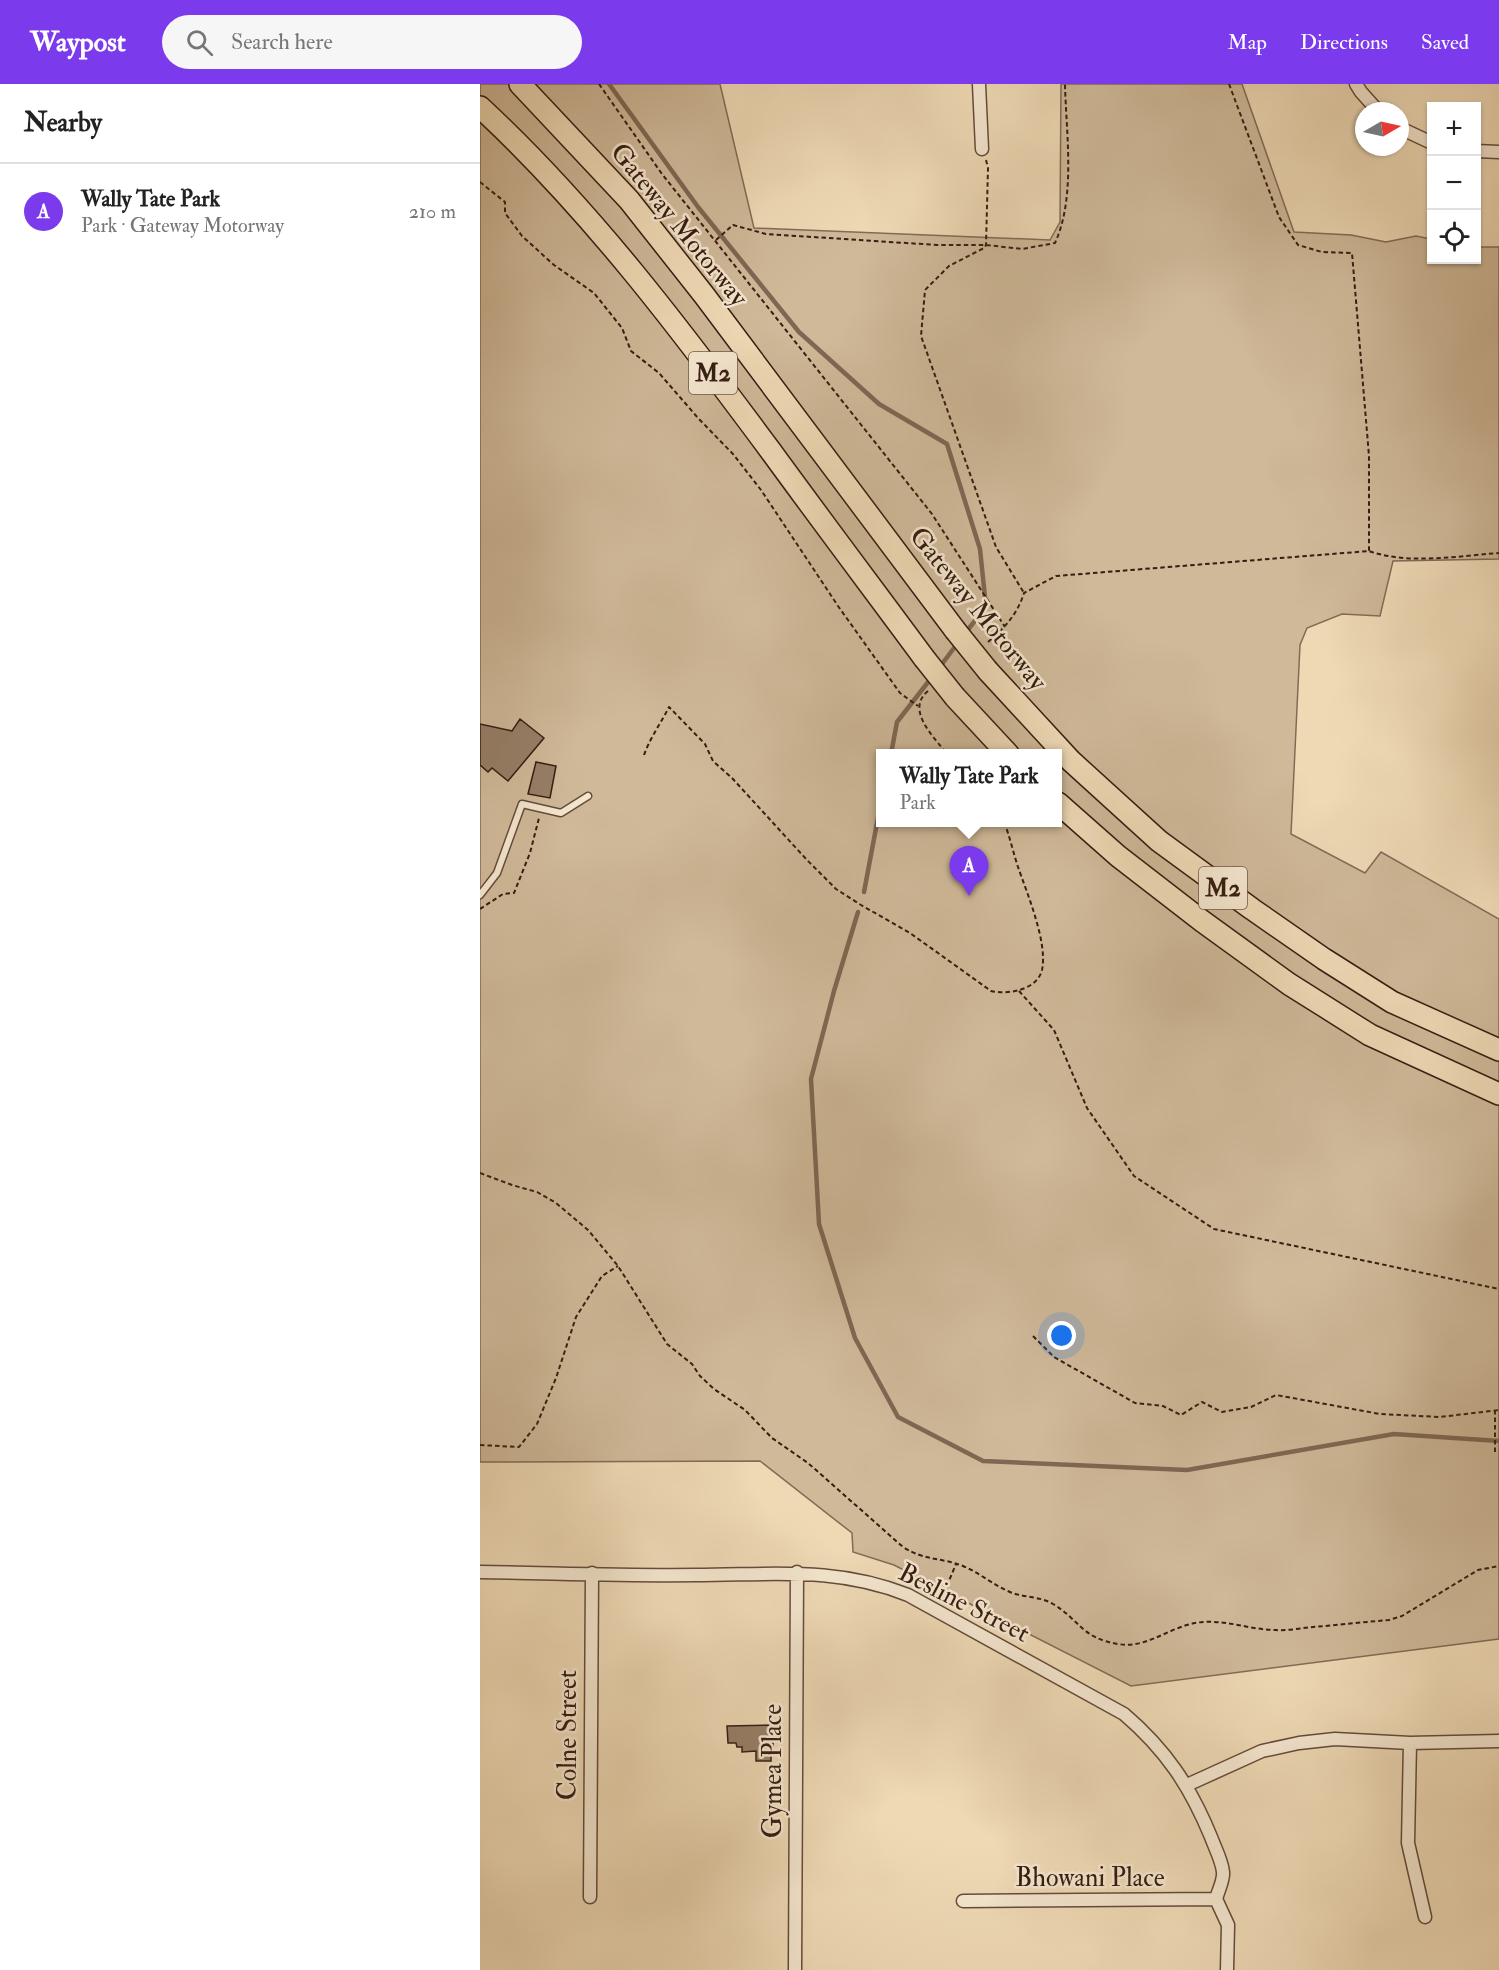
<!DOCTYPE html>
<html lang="en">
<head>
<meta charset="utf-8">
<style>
	body { margin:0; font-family:"IM FELL Double Pica",serif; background:#f6f6f6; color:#222 }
	.controls { position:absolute; right:18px; top:18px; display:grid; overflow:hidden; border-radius:0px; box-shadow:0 2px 4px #0004 }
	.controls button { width:54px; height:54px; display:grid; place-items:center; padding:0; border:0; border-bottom:2px solid #e0e0e0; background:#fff; color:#222; font:30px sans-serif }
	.compass { position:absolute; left:875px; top:18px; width:54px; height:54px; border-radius:50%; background:#fff; box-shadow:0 2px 4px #0004; rotate:81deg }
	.you { position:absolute; left:582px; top:1252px; width:21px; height:21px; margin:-15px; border:4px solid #fff; border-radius:50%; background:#1a73e8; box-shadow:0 0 0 9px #1a73e833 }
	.badge { display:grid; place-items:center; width:39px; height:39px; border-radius:50%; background:#7c3aed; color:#fff; font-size:20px; font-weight:700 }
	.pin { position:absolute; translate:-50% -50px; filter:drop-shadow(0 2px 3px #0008) }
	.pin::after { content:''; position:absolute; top:32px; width:21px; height:18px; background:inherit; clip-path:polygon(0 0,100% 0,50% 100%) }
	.popup { position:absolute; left:396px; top:665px; width:186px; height:78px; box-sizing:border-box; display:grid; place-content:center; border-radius:0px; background:#fff; filter:drop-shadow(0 2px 4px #0005); font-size:20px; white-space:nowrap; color:#767676 }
	.popup b { font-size:22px; color:#222 }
	.popup::after { content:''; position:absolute; left:50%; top:100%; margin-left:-12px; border:12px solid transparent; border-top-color:#fff }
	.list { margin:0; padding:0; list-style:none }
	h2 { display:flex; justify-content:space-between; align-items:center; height:78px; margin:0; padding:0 24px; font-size:26px }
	h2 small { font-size:20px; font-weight:400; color:#767676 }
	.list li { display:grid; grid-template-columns:39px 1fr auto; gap:18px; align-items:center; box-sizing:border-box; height:96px; padding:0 24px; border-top:2px solid #e0e0e0 }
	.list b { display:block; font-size:22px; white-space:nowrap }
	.list p { margin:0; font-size:20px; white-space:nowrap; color:#767676 }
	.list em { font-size:20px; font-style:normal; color:#767676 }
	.icon { flex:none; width:33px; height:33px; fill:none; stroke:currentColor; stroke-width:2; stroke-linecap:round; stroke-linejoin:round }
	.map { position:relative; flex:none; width:1019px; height:1886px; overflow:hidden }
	header { display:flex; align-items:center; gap:36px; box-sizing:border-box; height:84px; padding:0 30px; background:#7c3aed; color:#fff }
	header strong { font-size:28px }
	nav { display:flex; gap:33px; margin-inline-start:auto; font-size:21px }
	.search { width:420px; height:54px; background:#f6f6f6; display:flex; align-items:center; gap:15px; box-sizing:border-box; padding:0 21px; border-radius:33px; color:#767676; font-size:22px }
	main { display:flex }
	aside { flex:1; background:#fff }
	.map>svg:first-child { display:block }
	.green { fill:#cfb999; stroke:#826b56; stroke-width:1.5; fill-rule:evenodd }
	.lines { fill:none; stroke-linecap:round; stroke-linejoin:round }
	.stream { stroke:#7f6753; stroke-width:4.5 }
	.building { fill:#967f67; stroke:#361d12; stroke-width:1.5 }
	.lane-casing { stroke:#644c3b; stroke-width:9 }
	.street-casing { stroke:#644c3b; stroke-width:15 }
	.highway-casing { stroke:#361d12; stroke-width:24 }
	.path { stroke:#361d12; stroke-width:2; stroke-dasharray:4.5 3; stroke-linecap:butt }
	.lane { stroke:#f4e6cf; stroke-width:6 }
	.street { stroke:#f4e6cf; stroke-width:12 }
	.highway { stroke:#eed9b5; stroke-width:21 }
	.highway-bridge-casing { stroke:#361d12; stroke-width:24; stroke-linecap:butt }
	.highway-bridge { stroke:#eed9b5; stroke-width:21 }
	.labels { text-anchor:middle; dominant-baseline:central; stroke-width:5; stroke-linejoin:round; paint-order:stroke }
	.shield { fill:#f4e6cf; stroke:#6f594b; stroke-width:1.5 }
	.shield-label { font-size:24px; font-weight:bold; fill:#361d12 }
	.street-label { font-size:26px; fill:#361d12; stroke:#f4e6cf }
</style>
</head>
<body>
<header>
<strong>Waypost</strong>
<div class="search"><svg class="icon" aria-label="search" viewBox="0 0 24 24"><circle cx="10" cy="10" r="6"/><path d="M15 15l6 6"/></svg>Search here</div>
<nav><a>Map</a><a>Directions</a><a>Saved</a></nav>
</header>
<main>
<aside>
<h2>Nearby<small></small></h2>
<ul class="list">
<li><span class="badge">A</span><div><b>Wally Tate Park</b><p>Park · Gateway Motorway</p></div><em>210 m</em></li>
</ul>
</aside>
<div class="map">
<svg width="1019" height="1886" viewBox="0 0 1019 1886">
	<rect width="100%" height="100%" fill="#eed9b5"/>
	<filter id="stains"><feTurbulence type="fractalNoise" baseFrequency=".00333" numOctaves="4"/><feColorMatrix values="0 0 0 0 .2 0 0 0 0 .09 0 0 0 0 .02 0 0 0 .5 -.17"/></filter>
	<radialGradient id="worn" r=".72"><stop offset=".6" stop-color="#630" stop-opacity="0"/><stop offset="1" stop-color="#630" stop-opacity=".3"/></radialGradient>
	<path class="green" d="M 0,0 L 240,0 L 274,144 L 570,156 L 580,138 L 581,0 L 762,0 L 814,148 L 871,151 L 906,158 L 936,152 L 951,155 L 952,176 L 996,176 L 997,163 L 1019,163 L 1019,475 L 913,477 L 900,532 L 862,530 L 827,544 L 820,561 L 811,750 L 885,789 L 901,768 L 1019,835 L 1019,1555 L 651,1602 L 414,1481 L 373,1468 L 372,1449 L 280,1377 L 0,1378 ZM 400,670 L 578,670 L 578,738 L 400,738 Z"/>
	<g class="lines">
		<path class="stream" d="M 129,0 L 218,123 L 319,248 L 399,320 L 467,360 L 500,465 L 506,523 L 486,548
			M 459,584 L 477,560
			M 411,670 L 417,638 L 452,593
			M 384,808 L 400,723
			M 378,828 L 354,907 L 331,995 L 339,1140 L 375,1254 L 418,1333 L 503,1377 L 707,1386 L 914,1350 L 1019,1357"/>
	</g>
	<path class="building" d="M 40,635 L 64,654 L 28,697 L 12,684 L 8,688 L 0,681 L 0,640 L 32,647 Z
		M 56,678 L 76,682 L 70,714 L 48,710 Z
		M 293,1641 L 293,1667 L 291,1668 L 291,1677 L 276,1677 L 276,1667 L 262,1668 L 262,1663 L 257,1663 L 256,1659 L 248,1659 L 247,1642 Z"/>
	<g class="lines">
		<defs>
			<path id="lane" d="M 0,811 L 17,789 L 42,720 L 81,729 L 108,712"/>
			<path id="street" d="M 499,0 L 502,65
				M 876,0 L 881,8 L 898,27
				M 920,44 L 952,59
				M 996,67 L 1019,68
				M 0,1488 C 72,1489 144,1492 216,1491 C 292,1491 355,1482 428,1511 L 644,1630 C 686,1666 710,1702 731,1753 C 735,1764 742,1777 743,1788 C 744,1796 738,1807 736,1815 L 748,1841 L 747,1886
				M 930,1659 L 928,1759 L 945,1833
				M 707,1701 L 782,1667 L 819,1659 L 855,1655 L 930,1659 L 1019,1657
				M 110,1813 L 112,1489
				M 483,1817 L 736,1815
				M 315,1886 L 317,1488"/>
			<path id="highway" d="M 40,0 L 149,116 L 224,211 L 475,546
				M 0,23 C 110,125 201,246 290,366 C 341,436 393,505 444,574
				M 508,587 L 591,677 L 679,757 L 772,825 L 844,875 L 912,918 L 1019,966
				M 475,613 L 528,670
				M 578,719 L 638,772 L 722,837 L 809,900 L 890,951 L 1019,1010"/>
		</defs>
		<use href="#lane" class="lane-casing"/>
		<use href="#street" class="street-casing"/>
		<use href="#highway" class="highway-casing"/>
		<path class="path" d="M 119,0 L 182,90 L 452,430 L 525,543
			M 749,0 L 799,133 L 818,161 L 842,168 L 872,169 L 889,372 L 889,467
			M 506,76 L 508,84 L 506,161 L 504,164 L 469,182 L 445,206 L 441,252 L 516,463 L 544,509
			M 0,98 L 25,118 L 25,129 L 42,152 L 74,181 L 114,209 L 142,244 L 151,267 L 179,289 L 218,334 L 253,370 L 281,406 L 358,522 L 420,609 L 438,622
			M 236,156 L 253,141 L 286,150 L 457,161 L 506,161 L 542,165 L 575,159 C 596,113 586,49 585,0
			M 508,558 C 525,543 537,531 544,509 L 576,492 L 889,467 C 928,481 978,472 1019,469
			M 448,607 C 425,626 454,653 467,670
			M 164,671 C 170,654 181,639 189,623 L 225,660 L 233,677 L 252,694 L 327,776 L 356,805 L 381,821 L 430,849 L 511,907 C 528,911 557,906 562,886 C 568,859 547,809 538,783 C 533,768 530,753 524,738
			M 0,825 L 23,810 L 34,809 L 50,769 L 59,734
			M 539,907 L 574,946 L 607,1024 L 654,1092 L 734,1145 L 1019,1205
			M 0,1089 L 32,1101 L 57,1108 L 76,1119 L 108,1146 L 138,1182 L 187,1260 L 212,1280 L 220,1292 L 234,1305 L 265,1326 L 292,1354 L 328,1379 L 423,1463 C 445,1477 460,1473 483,1482 C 500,1489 513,1501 530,1508 C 544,1514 560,1512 573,1520 C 600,1536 601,1554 638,1560 C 666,1565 688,1544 715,1539 C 743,1534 769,1546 796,1546 C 808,1547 821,1544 833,1543 C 858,1541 884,1538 909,1536 L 922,1532 L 998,1486 L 1019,1482
			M 553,1252 L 574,1273 L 655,1319 L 683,1322 L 701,1331 L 722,1318 L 742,1328 L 771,1323 L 796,1311 L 900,1330 L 960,1333 L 1019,1326
			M 0,1361 L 39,1363 L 57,1340 L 76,1294 L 96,1233 L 122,1192 L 138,1182
			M 1015,1368 L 1015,1327
			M 461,1516 L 476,1480"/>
		<use href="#lane" class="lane"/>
		<use href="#street" class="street"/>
		<use href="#highway" class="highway"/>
		<defs>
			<path id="highway-bridge" d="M 475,546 L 508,587
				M 444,574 L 475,613"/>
		</defs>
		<use href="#highway-bridge" class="highway-bridge-casing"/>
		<use href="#highway-bridge" class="highway-bridge"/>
	</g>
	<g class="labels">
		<g class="shield">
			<rect x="209" y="268" width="48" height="42" rx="4.5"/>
			<rect x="719" y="783" width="48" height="42" rx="4.5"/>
		</g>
		<g class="shield-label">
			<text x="233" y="289">M2</text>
			<text x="743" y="804">M2</text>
		</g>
		<g class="street-label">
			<text transform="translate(199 141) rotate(51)">Gateway Motorway</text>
			<text transform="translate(498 525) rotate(51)">Gateway Motorway</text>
			<text transform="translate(484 1519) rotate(27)">Besline Street</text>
			<text transform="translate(88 1651) rotate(-90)">Colne Street</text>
			<text transform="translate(293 1687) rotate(-90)">Gymea Place</text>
			<text x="610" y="1794">Bhowani Place</text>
		</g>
	</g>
	<rect width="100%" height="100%" filter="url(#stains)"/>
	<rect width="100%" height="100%" fill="url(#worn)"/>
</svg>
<div class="controls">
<button>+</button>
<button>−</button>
<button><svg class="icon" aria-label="locate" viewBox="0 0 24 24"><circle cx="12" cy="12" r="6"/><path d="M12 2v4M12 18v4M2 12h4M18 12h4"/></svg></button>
</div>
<svg class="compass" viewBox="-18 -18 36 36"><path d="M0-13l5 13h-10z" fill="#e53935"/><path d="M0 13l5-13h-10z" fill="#767676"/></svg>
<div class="you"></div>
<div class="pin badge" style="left:489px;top:812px">A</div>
<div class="popup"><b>Wally Tate Park</b>Park</div>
</div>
</main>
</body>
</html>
